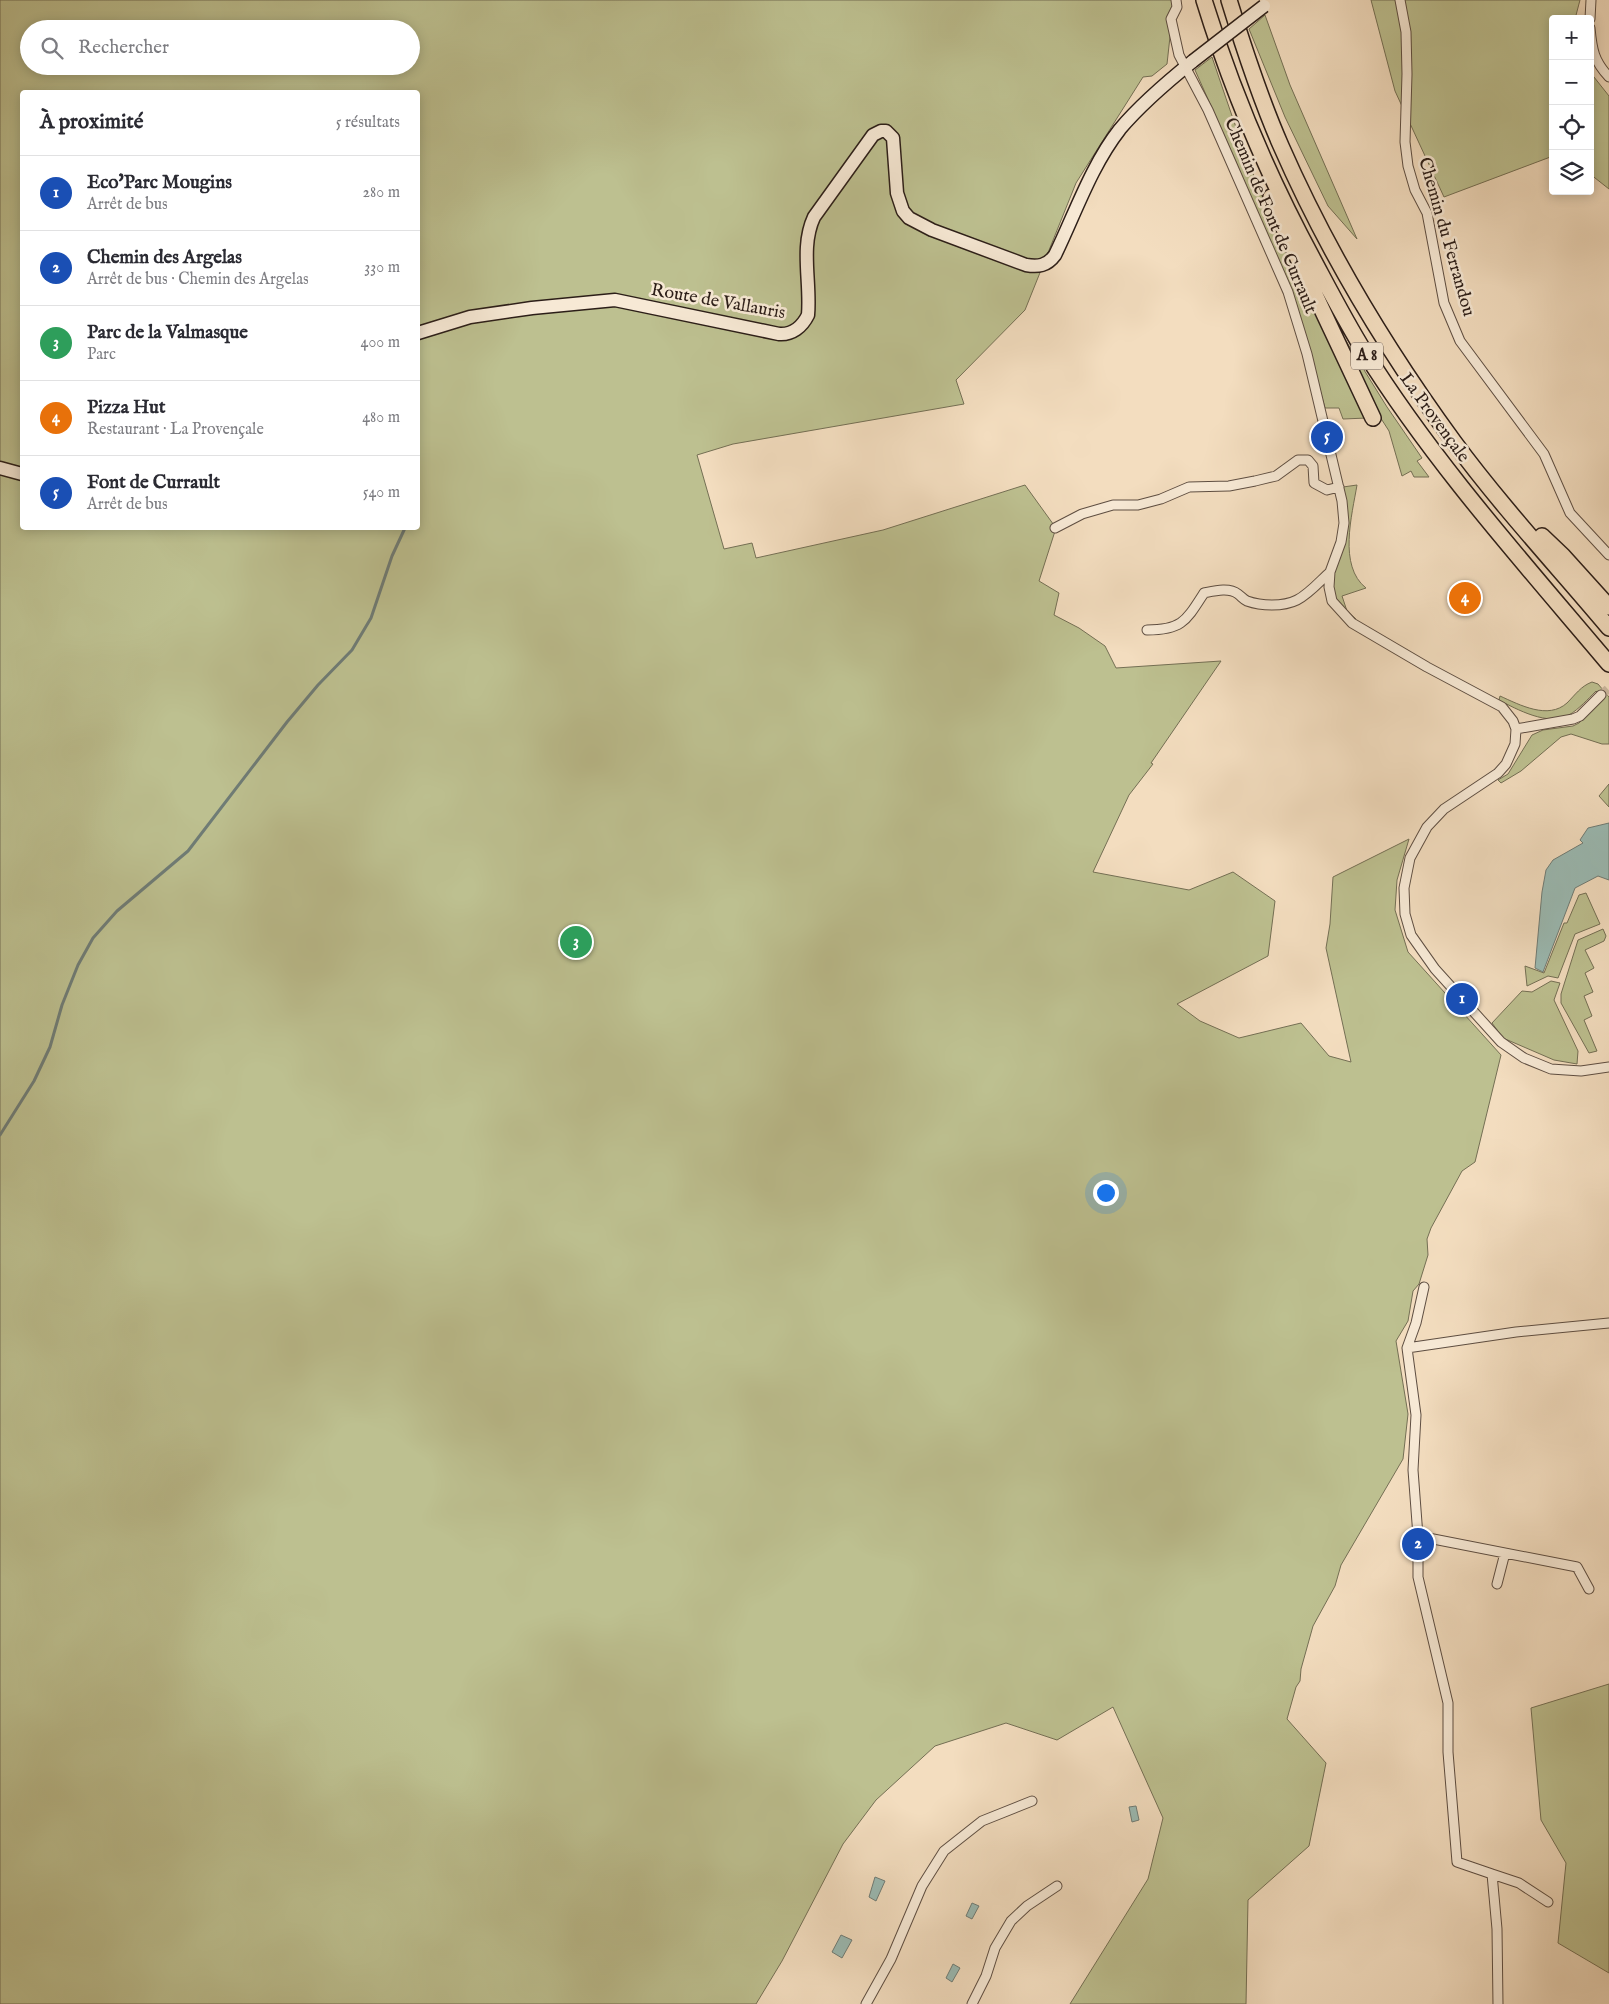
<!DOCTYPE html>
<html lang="fr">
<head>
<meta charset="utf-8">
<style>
	body { margin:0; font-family:"IM FELL English",serif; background:#f7f7f7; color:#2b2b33 }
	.controls { position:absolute; right:15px; top:15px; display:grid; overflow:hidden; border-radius:5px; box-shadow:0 2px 12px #0003 }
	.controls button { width:45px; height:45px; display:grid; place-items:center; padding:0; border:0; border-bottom:1px solid #e1e1e2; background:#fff; color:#2b2b33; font:25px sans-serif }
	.you { position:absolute; left:1105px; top:1192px; width:18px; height:18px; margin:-12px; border:4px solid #fff; border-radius:50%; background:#1a73e8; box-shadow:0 0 0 8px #1a73e833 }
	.badge { display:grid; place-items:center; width:32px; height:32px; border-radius:50%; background:#ea580c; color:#fff; font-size:16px; font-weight:700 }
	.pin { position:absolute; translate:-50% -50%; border:2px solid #fff; box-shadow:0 1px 5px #0006 }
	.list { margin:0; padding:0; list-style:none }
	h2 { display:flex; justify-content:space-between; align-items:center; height:65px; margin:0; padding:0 20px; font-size:21px }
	h2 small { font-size:16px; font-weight:400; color:#7c7c81 }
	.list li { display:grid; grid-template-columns:32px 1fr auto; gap:15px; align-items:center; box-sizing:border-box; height:75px; padding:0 20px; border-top:1px solid #e1e1e2 }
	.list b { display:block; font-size:19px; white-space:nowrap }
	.list p { margin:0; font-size:16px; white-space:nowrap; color:#7c7c81 }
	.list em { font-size:16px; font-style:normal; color:#7c7c81 }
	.icon { flex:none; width:28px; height:28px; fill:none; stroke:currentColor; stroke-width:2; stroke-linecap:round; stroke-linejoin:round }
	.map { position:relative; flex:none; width:1609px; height:2004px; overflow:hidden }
	.search { position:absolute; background:#fff; box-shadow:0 2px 12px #0003; left:20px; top:20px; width:400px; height:55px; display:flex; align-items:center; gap:12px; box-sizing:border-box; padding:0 18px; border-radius:28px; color:#7c7c81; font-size:19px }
	.panel { position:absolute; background:#fff; box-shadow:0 2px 12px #0003; left:20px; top:90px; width:400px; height:440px; border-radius:5px }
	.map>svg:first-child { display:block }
	.green { fill:#bdc090; stroke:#746f54; fill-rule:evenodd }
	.water { fill:#9bbbb4; stroke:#6f7c76 }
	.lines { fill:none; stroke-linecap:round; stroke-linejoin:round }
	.stream { stroke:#6f7c76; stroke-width:3 }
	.minor-tunnel { stroke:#cbb79e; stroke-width:9; stroke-dasharray:9 4.5; stroke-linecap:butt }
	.minor-casing { stroke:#5e4e42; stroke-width:11 }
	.secondary-casing { stroke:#2c1e18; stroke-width:15 }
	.motorway-casing { stroke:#2c1e18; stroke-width:18 }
	.minor { stroke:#f7e9d5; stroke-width:9 }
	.secondary { stroke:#f7e9d5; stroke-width:12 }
	.motorway { stroke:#f3ddbf; stroke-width:15 }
	.secondary-bridge-casing { stroke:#2c1e18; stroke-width:15; stroke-linecap:butt }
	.secondary-bridge { stroke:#f7e9d5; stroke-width:12 }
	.labels { text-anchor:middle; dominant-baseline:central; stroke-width:5; stroke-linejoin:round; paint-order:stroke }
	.shield { fill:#f7e9d5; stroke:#695b51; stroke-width:1 }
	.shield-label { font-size:16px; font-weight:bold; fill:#2c1e18 }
	.street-label { font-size:18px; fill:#2c1e18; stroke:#f7e9d5 }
</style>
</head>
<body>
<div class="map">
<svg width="1609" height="2004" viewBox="0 0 1609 2004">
	<rect width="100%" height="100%" fill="#f3ddbf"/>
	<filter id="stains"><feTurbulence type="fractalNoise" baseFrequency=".004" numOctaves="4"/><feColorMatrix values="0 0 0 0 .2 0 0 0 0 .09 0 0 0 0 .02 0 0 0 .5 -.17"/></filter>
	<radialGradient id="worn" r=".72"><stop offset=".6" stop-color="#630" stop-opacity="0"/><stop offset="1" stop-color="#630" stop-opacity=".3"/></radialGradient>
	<path class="green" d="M 0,0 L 1174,0 L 1167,64 L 1152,76 L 1143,77 L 1076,183 L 1025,310 L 956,380 L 964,404 L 733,444 L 697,455 L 724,549 L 752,543 L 756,558 L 883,530 L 1025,485 L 1056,528 L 1039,581 L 1059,593 L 1054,615 L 1079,628 L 1105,646 L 1116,668 L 1221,661 L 1151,763 L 1153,764 L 1129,795 L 1093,872 L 1189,890 L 1233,872 L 1275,901 L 1268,956 L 1177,1004 L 1200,1021 L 1239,1038 L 1301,1023 L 1329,1056 L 1351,1062 L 1326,948 L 1330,924 L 1333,877 L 1409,839 L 1397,880 L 1395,910 L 1408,952 L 1501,1055 L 1475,1162 L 1462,1171 L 1431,1228 L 1427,1239 L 1428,1255 L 1419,1284 L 1413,1291 L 1408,1321 L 1396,1341 L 1408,1414 L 1403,1459 L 1341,1565 L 1335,1586 L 1313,1626 L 1301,1669 L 1300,1681 L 1296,1687 L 1287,1719 L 1326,1763 L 1309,1846 L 1248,1900 L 1246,2004 L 1070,2004 L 1148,1879 L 1163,1818 L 1113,1707 L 1057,1740 L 1006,1723 L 935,1746 L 876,1800 L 843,1844 L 782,1961 L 756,2004 L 0,2004 ZM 29,29 L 411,29 L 411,66 L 29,66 ZM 22,92 L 418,92 L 418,528 L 22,528 Z
		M 1371,0 L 1580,0 L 1575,19 L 1553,19 L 1553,156 L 1444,197 L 1395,91 Z
		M 1265,15 L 1290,85 L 1357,239 L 1328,206 L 1285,117 L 1249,29 Z
		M 1212,57 C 1231,113 1249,168 1273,222 C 1302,289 1339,351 1367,418 L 1343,419 L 1339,408 L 1325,408 L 1297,306 L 1282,267 L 1255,211 L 1236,162 L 1195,70 Z
		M 1590,72 L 1609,96 L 1609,189 L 1590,174 Z
		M 1343,336 L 1387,407 L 1422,458 L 1417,461 L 1429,477 L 1414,477 L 1411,471 L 1402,476 L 1389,431 L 1373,406 L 1341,337 Z
		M 1357,485 C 1352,515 1338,566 1366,588 L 1342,596 L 1347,611 L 1356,619 C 1331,604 1328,585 1339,559 C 1341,552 1345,545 1346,537 C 1348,520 1345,503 1343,487 Z
		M 1592,682 L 1598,684 L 1609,697 L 1609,744 L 1602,744 L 1571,734 L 1561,737 L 1521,771 L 1501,783 L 1498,780 L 1508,774 L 1532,735 L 1543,730 L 1573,726 L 1579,723 L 1604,699 L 1596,691 C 1588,699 1579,709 1569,715 C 1549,727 1516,709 1499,700 L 1500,696 C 1520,705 1548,720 1567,703 C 1575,695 1581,686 1592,682 Z
		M 1609,784 L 1609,807 L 1599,796 Z
		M 1586,893 L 1600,924 L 1575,934 L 1558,978 L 1548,976 L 1527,986 L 1525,966 L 1544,973 L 1564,923 L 1567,923 L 1579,895 Z
		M 1603,929 L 1606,936 L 1604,941 L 1585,950 L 1594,968 L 1585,973 L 1593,992 L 1584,996 L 1592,1016 L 1584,1020 L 1597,1051 L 1589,1053 L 1561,1003 L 1561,994 L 1578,940 Z
		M 1551,981 L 1560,983 L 1554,1000 L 1578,1051 L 1577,1064 L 1554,1060 L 1503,1038 L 1492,1023 L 1522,991 L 1532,992 Z
		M 1609,1684 L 1609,1973 L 1558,1943 L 1566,1863 L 1541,1820 L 1531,1708 Z"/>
	<path class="water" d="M 1609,823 L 1609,880 L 1598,876 L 1575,888 L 1543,972 L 1535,968 L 1542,892 L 1546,870 L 1553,860 L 1583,843 L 1580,840 L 1588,828 Z
		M 1136,1806 L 1139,1820 L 1132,1822 L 1129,1807 Z
		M 875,1877 L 885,1881 L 876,1901 L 869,1897 Z
		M 972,1903 L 979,1906 L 972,1919 L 966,1916 Z
		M 841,1935 L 852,1940 L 842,1958 L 832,1952 Z
		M 953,1964 L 960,1968 L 952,1982 L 946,1978 Z"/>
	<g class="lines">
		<path class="stream" d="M 0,1135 L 34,1081 L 50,1047 L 62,1005 L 78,965 L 93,938 L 117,911 L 188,851 L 287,722 L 318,685 L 352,650 L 371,618 L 392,556 L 405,528"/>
		<path class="minor-tunnel" d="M 1601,695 L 1609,688"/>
		<defs>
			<path id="minor" d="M 1176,0 L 1177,7 L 1171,19 L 1179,55 L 1208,110 L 1288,292 L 1307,354 L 1342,501 L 1344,523 L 1341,542 L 1330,572 L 1329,587 L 1332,601 L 1352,623 L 1427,667 L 1502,707 L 1513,721 L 1516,729 L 1515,744 L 1506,764 L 1498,773 L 1444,809 L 1427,827 L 1410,858 L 1404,888 L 1405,914 L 1411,935 L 1435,969 L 1501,1042 L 1524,1058 L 1551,1069 L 1581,1071 L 1609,1067
				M 1400,0 L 1406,32 L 1407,74 L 1405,142 L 1408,166 L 1415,190 L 1427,213 L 1444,303 L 1460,341 L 1544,454 L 1570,513 L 1609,555
				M 1590,19 L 1591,0
				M 1590,28 C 1592,50 1594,61 1609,77
				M 1055,528 L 1082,514 L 1113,505 L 1138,505 L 1161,499 L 1189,487 L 1229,486 L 1255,481 L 1276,476 L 1298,460 L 1308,460 L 1313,466 L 1314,483 L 1327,490 L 1339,487
				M 1147,630 C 1182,630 1186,621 1204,593 C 1214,591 1229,587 1238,594 C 1242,597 1243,599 1247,601 C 1261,606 1283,607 1297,600 C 1309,594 1320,581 1330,572
				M 1516,729 L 1573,719 L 1580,716 L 1601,695
				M 1407,1348 L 1416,1323 L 1424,1287
				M 1418,1536 L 1577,1567 L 1589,1589
				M 1497,1584 L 1505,1553
				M 1492,1874 L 1519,1883 L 1548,1902
				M 866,2004 L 891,1959 L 922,1886 L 944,1851 L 982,1821 L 1032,1801
				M 972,2004 L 986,1976 L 995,1948 L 1011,1921 L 1027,1906 L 1057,1886
				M 1498,2004 L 1497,1929 L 1492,1874 L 1457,1862 L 1448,1752 L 1448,1703 L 1418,1577 L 1418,1536 L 1413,1470 L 1416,1415 L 1407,1348 L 1516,1332 L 1609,1323"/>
			<path id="secondary" d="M 418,333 L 470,317 L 532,308 L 615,300 L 779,334 C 792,335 802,327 808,315 C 811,282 800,247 814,217 L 873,135 L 881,131 L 886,131 L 893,138 L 897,193 L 903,211 L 909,218 L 932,230 L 1026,265 C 1038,267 1047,266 1055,255 C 1075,214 1091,166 1120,129 C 1141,104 1167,82 1193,61
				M 0,468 L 22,474"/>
			<path id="motorway" d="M 1204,0 C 1232,91 1269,178 1314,261 C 1330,291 1346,322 1364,351 C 1434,463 1524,563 1609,664
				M 1229,0 C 1244,49 1260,98 1281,146 C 1327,251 1386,349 1454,442 C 1502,507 1557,566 1609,628
				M 1271,197 L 1278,216 L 1373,418
				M 1542,536 L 1563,556 L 1609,607"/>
		</defs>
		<use href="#minor" class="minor-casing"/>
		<use href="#secondary" class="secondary-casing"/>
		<use href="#motorway" class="motorway-casing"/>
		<use href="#minor" class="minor"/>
		<use href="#secondary" class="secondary"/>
		<use href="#motorway" class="motorway"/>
		<defs>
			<path id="secondary-bridge" d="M 1193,61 L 1264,6"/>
		</defs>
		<use href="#secondary-bridge" class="secondary-bridge-casing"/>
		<use href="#secondary-bridge" class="secondary-bridge"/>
	</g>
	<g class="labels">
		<rect class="shield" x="1351" y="342.5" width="32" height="27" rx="4"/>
		<g class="shield-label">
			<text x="1367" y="356">A 8</text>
		</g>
		<g class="street-label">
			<text transform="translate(1270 216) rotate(67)">Chemin de Font de Currault</text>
			<text transform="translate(1446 237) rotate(74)">Chemin du Ferrandou</text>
			<text transform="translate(718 302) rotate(10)">Route de Vallauris</text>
			<text transform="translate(1434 418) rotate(54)">La Provençale</text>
		</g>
	</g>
	<rect width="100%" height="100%" filter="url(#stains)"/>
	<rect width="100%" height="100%" fill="url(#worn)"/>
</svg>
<div class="controls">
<button>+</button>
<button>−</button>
<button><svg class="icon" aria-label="locate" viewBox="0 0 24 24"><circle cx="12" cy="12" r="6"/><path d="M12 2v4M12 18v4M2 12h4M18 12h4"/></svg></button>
<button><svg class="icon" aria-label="layers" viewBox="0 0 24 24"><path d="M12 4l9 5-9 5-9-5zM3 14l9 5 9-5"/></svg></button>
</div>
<div class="you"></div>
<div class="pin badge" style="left:1462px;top:999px;background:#1a4fb4">1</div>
<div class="pin badge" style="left:1418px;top:1544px;background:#1a4fb4">2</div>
<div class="pin badge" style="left:576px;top:942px;background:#2e9e5b">3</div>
<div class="pin badge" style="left:1465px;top:598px;background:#e8710a">4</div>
<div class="pin badge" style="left:1327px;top:437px;background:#1a4fb4">5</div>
<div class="search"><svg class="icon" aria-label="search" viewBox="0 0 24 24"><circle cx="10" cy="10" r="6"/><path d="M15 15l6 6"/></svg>Rechercher</div>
<section class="panel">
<h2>À proximité<small>5 résultats</small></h2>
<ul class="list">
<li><span class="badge" style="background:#1a4fb4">1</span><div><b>Eco'Parc Mougins</b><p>Arrêt de bus</p></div><em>280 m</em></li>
<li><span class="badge" style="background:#1a4fb4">2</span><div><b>Chemin des Argelas</b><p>Arrêt de bus · Chemin des Argelas</p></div><em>330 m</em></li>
<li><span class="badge" style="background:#2e9e5b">3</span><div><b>Parc de la Valmasque</b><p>Parc</p></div><em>400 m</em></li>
<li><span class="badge" style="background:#e8710a">4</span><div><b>Pizza Hut</b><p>Restaurant · La Provençale</p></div><em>480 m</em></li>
<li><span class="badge" style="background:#1a4fb4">5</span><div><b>Font de Currault</b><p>Arrêt de bus</p></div><em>540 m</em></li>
</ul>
</section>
</div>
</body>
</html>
